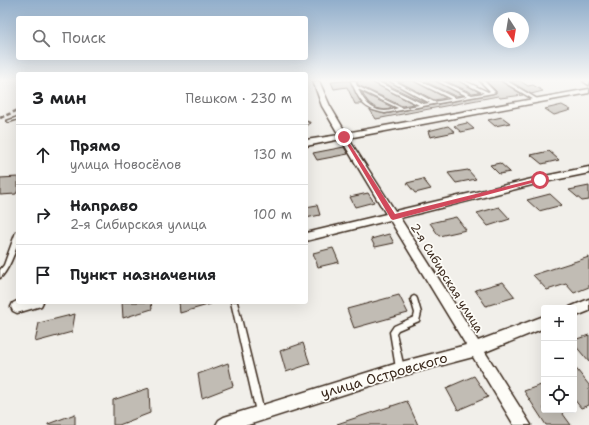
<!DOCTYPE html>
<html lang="ru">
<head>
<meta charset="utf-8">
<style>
	body { margin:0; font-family:"Shantell Sans",sans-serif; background:#f2f2f2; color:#202124 }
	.controls { position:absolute; right:12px; bottom:12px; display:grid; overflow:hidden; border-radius:4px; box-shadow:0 4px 16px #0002 }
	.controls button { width:36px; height:36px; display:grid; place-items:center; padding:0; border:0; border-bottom:1px solid #e0e0e0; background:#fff; color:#202124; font:20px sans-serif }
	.compass { position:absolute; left:493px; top:12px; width:36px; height:36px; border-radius:50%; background:#fff; box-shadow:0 4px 16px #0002; rotate:168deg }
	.stop { position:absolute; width:12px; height:12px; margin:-9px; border:3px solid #d1495b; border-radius:50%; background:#fff }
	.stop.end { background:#d1495b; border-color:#fff; box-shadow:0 1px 4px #0008 }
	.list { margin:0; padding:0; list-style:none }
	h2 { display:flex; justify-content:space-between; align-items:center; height:52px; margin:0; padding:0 16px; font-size:17px }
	h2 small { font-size:13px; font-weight:400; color:#757577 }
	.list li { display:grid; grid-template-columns:26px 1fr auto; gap:12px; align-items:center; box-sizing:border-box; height:60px; padding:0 16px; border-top:1px solid #e0e0e0 }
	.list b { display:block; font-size:15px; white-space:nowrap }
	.list p { margin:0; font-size:13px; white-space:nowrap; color:#757577 }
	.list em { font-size:13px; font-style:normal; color:#757577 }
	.icon { flex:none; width:22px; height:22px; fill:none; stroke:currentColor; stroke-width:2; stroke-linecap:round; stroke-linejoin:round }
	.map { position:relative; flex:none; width:589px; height:425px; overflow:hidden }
	.search { position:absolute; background:#fff; box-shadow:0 4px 16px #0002; left:16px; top:16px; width:292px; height:44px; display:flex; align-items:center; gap:10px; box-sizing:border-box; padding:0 14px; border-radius:4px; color:#757577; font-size:15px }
	.panel { position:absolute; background:#fff; box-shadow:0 4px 16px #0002; left:16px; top:72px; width:292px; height:232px; border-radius:4px }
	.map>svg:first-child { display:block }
	.building { fill:#c1bcb4; stroke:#3b2a1e }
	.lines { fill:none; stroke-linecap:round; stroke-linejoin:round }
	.service-casing { stroke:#3b2a1e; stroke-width:3 }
	.minor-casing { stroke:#3b2a1e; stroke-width:3 }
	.service { fill:#fdfcf7; fill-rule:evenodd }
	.minor { fill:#fdfcf7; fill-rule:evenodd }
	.rail { stroke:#3b2a1e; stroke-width:2.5; stroke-dasharray:4.5 2.5; stroke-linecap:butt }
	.route { fill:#d1495b }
	.labels { text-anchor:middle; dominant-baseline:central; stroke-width:3.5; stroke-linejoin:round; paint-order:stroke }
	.street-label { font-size:12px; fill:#3b2a1e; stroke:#fdfcf7 }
	.near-street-label { font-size:14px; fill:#3b2a1e; stroke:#fdfcf7 }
</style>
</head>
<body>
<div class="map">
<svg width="589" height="425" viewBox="0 0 589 425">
	<rect width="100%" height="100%" fill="#f1efea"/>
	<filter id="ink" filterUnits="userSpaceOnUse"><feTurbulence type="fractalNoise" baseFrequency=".025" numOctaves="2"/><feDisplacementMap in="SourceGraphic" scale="8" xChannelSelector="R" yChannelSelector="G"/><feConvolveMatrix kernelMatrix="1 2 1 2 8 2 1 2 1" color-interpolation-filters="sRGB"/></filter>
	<g filter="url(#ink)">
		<path class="building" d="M 344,81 L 350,81 L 362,104 L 355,104 L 347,87 L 334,89 L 331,82 Z
			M 357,81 L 370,81 L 414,104 L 402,106 L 358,85 Z
			M 380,81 L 389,81 L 425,102 L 423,102 Z
			M 398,81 L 414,81 L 446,98 L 434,100 Z
			M 424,81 L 436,81 L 462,95 L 455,96 Z
			M 446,81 L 459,81 L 479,92 L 472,93 Z
			M 486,81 L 501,81 L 523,95 L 500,98 L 498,96 L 376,119 L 370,110 L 385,114 L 496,93 L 496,91 Z
			M 510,81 L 520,81 L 528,86 L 533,85 L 543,91 L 531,94 Z
			M 361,92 L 394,108 L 385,110 L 376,108 L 369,103 Z
			M 562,105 L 571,110 L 554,115 L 545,109 Z
			M 502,117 L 510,123 L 495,126 L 488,120 Z
			M 467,123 L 474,129 L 461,132 L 454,126 Z
			M 448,126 L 455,132 L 430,137 L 428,131 Z
			M 344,147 L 348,154 L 317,160 L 313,153 Z
			M 549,151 L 559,160 L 542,164 L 531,155 Z
			M 500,163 L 510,172 L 499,174 L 490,165 Z
			M 468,170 L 476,179 L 456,183 L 448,173 Z
			M 18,177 L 18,190 L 16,194 L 0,195 L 0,178 Z
			M 423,179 L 431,189 L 415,193 L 407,183 Z
			M 589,186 L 589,200 L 582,201 L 569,190 Z
			M 368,193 L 374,202 L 355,207 L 350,197 Z
			M 550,194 L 562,205 L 539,211 L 527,200 Z
			M 317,205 L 320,215 L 306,218 L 306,207 Z
			M 499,207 L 510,219 L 488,226 L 477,213 Z
			M 456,217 L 466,230 L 439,236 L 430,223 Z
			M 389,234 L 394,243 L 375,247 L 371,239 Z
			M 333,248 L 339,262 L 318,267 L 313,253 Z
			M 589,257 L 589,287 L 574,293 L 566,284 L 547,290 L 533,275 Z
			M 503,282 L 515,297 L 486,306 L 475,290 Z
			M 399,295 L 408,313 L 354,328 L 347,309 Z
			M 122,302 L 151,302 L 152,309 L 123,318 Z
			M 179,302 L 211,302 L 211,304 L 180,313 Z
			M 75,314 L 72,332 L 35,342 L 39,323 Z
			M 589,335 L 589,362 L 574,344 L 574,340 Z
			M 303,343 L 310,364 L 286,372 L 280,351 Z
			M 228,363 L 233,386 L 202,398 L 198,374 Z
			M 574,366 L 589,385 L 589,405 L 581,408 L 574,399 Z
			M 474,376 L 488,397 L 458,410 L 446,388 Z
			M 544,384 L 544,410 L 560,410 L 571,425 L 546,425 L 524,391 Z
			M 149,388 L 150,413 L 119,425 L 113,425 L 113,400 Z
			M 407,401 L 418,425 L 338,425 L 337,424 Z
			M 75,414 L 75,425 L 48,425 L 48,424 Z"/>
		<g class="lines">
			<defs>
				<path id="service" d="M 351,81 L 355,81 L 357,86 L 402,108 L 419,105 L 371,81 L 376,81 L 423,104 L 430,103 L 390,81 L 395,81 L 434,102 L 451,99 L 415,81 L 420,81 L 455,98 L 467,96 L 437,81 L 442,81 L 472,95 L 484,93 L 460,81 L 465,81 L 488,92 L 490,91 L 480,81 L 484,81 L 495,92 L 493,93 L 385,113 C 362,109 360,101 351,81 ZM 358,89 L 398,108 C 394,109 389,111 385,111 C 371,111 363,100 358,89 Z
					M 502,81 L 507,81 L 539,100 L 536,101 Z
					M 18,117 L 18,119 L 9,122 L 7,121 Z
					M 306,122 L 309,123 L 306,125 Z
					M 16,232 L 18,232 C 18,235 18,239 18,242 C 16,251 7,273 0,278 L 0,270 L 4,265 Z
					M 414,296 L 416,297 L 417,299 L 421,313 L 419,321 L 398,330 L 396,333 L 404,368 L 400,372 L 396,368 L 390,332 L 394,326 L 414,317 L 415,313 L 411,299 L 412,297 Z
					M 231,302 L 237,302 L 264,412 L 263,415 L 260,416 L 257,415 L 256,412 Z"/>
				<path id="minor" d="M 313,81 L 319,81 L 330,106 L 346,133 L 589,89 L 589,93 L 348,138 L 395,211 L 540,177 L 589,167 L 589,173 L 540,183 L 400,218 L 478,341 L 544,316 L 544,328 L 485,352 L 531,425 L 514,425 L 473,357 L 401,376 L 248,425 L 216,425 L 219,420 L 224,417 L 401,362 L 466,345 L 390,220 L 306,241 L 306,233 L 386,214 L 341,139 L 306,146 L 306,140 L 339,135 L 322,106 Z
					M 583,81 L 589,81 L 589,85 Z
					M 589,299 L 589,311 L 574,317 L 574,308 L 569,308 L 570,307 Z
					M 17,301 L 18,302 L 43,302 L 41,306 L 17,313 L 13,311 L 11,307 L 13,303 Z"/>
			</defs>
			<use href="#service" class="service-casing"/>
			<use href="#minor" class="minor-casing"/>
			<use href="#service" class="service"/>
			<use href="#minor" class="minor"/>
			<path class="rail" d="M 0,118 L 18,110"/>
		</g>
	</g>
	<linearGradient id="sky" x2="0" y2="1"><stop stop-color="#91aecb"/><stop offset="0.57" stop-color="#f9f8f6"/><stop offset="1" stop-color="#f9f8f6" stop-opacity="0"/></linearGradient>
	<rect width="589" height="141" fill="url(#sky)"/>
	<path class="route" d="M 342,136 L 345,136 L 395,214 L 540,178 L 543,180 L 393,220 L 391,219 Z"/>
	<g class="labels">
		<g class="street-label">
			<text transform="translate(447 278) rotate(58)">2-я Сибирская улица</text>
		</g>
		<g class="near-street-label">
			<text transform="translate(384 375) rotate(-16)">улица Островского</text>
		</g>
	</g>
</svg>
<div class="controls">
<button>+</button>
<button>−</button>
<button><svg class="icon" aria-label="locate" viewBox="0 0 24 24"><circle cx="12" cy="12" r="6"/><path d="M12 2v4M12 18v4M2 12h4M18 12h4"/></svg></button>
</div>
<svg class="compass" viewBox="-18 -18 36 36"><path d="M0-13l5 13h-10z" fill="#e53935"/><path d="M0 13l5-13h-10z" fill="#757577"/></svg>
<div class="stop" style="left:540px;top:180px"></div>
<div class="stop end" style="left:344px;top:137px"></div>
<div class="search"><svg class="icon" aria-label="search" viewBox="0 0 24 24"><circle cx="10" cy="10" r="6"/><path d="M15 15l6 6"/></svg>Поиск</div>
<section class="panel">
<h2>3 мин<small>Пешком · 230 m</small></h2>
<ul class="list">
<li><svg class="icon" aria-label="ahead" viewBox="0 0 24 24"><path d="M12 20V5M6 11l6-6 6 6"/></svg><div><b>Прямо</b><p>улица Новосёлов</p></div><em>130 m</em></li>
<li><svg class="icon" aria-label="right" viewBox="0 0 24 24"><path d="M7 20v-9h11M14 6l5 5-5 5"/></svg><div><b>Направо</b><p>2-я Сибирская улица</p></div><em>100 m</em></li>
<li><svg class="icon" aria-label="arrive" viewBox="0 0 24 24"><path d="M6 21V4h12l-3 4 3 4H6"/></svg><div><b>Пункт назначения</b></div></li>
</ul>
</section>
</div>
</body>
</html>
